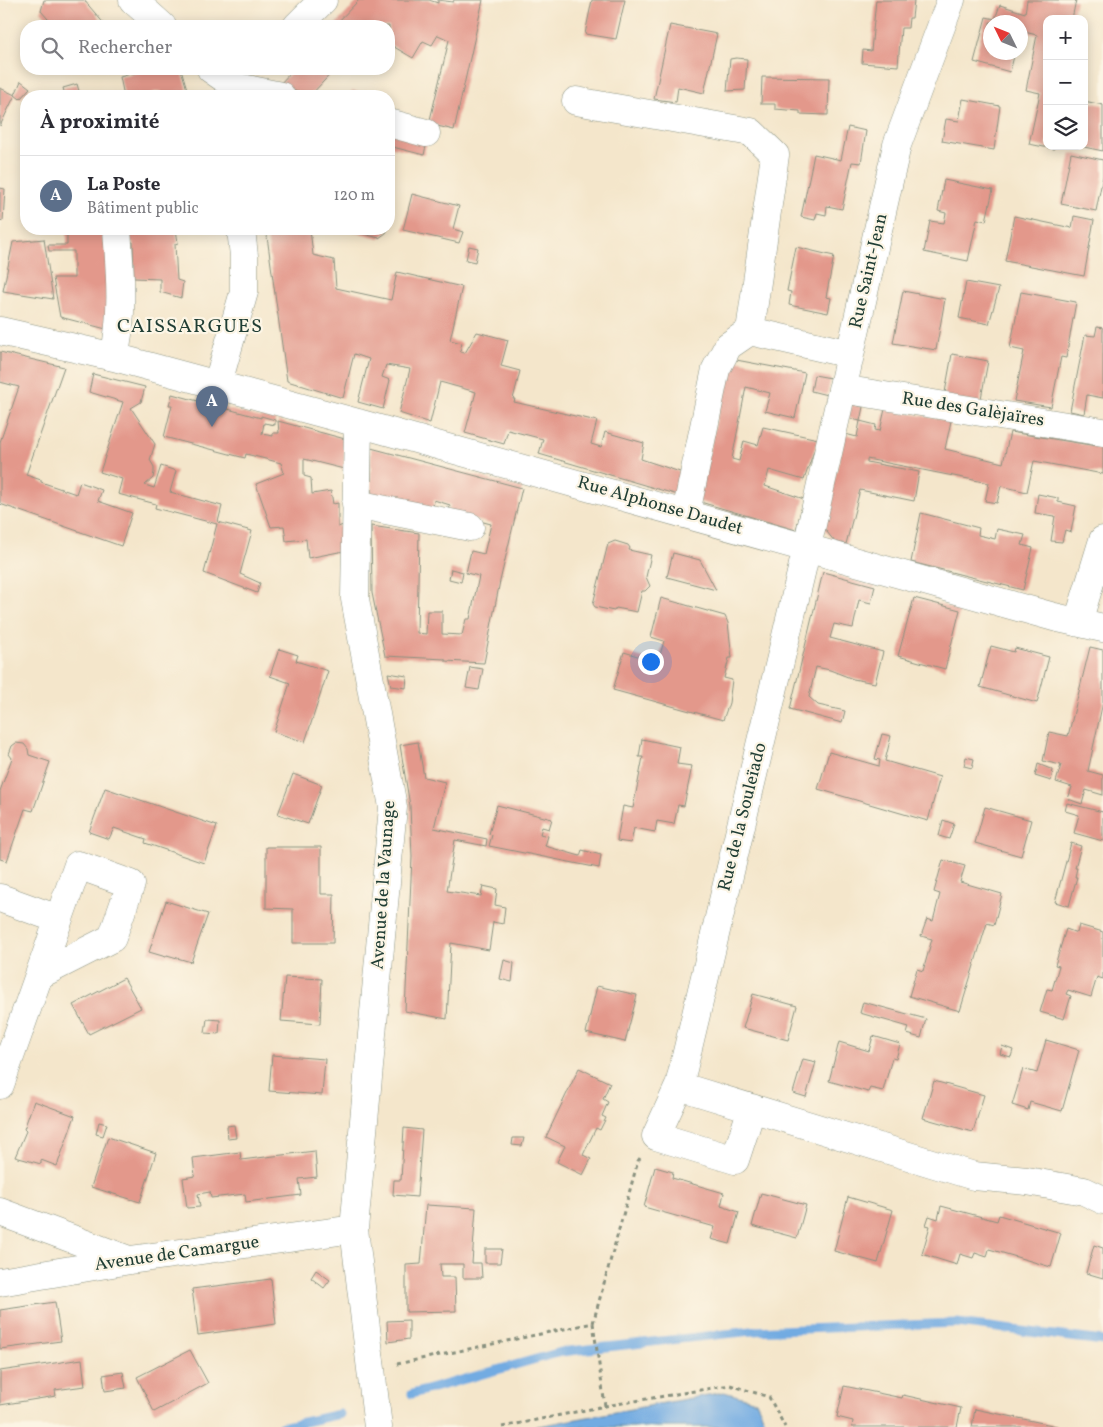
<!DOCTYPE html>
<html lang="fr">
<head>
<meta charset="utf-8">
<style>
	body { margin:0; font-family:Vollkorn,serif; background:#f2f2f3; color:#2b2b33 }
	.controls { position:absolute; right:15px; top:15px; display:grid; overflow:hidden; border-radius:10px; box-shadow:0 2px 12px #0003 }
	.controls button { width:45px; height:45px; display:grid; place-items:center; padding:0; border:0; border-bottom:1px solid #e1e1e2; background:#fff; color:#2b2b33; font:25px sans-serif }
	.compass { position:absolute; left:983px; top:15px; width:45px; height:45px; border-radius:50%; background:#fff; box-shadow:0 2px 12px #0003; rotate:313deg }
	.you { position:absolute; left:650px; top:661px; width:18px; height:18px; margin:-12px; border:4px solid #fff; border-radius:50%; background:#1a73e8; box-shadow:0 0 0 8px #1a73e833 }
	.badge { display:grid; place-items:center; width:32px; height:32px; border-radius:50%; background:#ea580c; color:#fff; font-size:16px; font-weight:700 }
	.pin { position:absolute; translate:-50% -41px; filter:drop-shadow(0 1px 2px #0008) }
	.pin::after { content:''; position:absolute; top:26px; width:18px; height:15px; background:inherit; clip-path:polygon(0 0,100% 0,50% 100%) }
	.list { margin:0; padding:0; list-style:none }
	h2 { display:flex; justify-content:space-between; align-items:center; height:65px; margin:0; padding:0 20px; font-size:21px }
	h2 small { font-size:16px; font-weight:400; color:#7c7c81 }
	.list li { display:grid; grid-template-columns:32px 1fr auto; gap:15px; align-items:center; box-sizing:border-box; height:80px; padding:0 20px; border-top:1px solid #e1e1e2 }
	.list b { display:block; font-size:19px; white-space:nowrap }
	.list p { margin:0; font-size:16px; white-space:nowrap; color:#7c7c81 }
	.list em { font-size:16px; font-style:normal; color:#7c7c81 }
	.icon { flex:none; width:28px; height:28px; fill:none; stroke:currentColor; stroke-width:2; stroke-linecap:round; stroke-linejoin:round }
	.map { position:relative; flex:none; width:1103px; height:1427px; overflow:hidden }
	.search { position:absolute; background:#fff; box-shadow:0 2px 12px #0003; left:20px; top:20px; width:375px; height:55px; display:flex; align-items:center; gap:12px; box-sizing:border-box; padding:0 18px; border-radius:20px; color:#7c7c81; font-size:19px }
	.panel { position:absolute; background:#fff; box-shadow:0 2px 12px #0003; left:20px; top:90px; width:375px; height:145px; border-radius:20px }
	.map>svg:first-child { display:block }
	.water { fill:#72abe2; stroke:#48748b }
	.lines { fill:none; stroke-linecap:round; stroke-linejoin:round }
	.stream { stroke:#72abe2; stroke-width:9 }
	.building { fill:#e3988b }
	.minor-casing { stroke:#8a9280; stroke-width:29 }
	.path { stroke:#8a9280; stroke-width:3; stroke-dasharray:4 4; stroke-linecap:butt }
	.minor { stroke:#fff; stroke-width:28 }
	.labels { text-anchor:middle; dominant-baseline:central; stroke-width:4.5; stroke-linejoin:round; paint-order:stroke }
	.street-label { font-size:18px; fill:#1f3d34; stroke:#fcf5e5 }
	.quarter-label { font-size:20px; letter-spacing:1px; fill:#1f3d34; stroke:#fcf5e5 }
</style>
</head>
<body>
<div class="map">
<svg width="1103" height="1427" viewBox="0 0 1103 1427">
	<rect width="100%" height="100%" fill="#fcf5e5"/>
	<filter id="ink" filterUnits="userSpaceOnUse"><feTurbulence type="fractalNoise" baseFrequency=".02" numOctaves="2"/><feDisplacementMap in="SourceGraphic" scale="10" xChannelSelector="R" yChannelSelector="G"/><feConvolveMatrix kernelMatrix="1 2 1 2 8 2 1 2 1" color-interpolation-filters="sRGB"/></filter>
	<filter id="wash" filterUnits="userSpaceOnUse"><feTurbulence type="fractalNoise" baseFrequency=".0096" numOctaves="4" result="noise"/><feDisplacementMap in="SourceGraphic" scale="20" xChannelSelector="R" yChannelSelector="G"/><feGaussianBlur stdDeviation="1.12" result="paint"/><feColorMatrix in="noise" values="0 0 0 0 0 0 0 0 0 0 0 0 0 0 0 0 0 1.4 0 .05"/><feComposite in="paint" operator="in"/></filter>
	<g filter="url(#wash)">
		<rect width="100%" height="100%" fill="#f4e6cb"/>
		<path class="water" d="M 724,1392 L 756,1401 L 768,1427 L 533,1427 Z"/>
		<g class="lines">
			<path class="stream" d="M 412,1394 L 561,1352 L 752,1331 L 957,1323 L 1103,1341
				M 281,1427 L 340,1414"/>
		</g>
		<g id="blocks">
			<path class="building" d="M 44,0 L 84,0 L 106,26 L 54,26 L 41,11 Z
				M 359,0 L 429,0 L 438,3 L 438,0 L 453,2 L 454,0 L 483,0 L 454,130 L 429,124 L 449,40 L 438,35 L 432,45 L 423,41 L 413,58 L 389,44 L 389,26 L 334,26 Z
				M 592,0 L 625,0 L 616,39 L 585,34 Z
				M 876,0 L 914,0 L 912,18 L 909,18 L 908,28 L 901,28 L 898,66 L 862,63 L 863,50 L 871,51 Z
				M 1027,0 L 1076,0 L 1072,19 L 1047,19 L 1047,146 L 1055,146 L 1054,149 L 1029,144 L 1040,93 L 1026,90 L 1037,35 L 1020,31 L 1020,22 L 990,22 L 990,52 L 1015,52 L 1010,72 L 974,62 L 986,17 L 995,19 L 1000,5 L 1025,13 Z
				M 670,25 L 717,34 L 704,93 L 678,87 L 676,102 L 654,99 Z
				M 736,58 L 747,59 L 745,90 L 727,91 L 730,59 Z
				M 150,69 L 181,69 L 189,96 L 162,96 L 160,91 L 141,96 L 124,96 L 120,77 Z
				M 294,69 L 335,69 L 311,95 L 277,87 Z
				M 762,77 L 829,78 L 828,115 L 800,114 L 800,111 L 775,109 L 775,104 L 761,104 Z
				M 21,81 L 30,88 L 20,99 L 15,95 Z
				M 77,84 L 79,91 L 65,95 L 63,88 Z
				M 0,88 L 15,95 L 0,126 Z
				M 352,90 L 372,96 L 349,96 Z
				M 963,99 L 1000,106 L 994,150 L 942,141 L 946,119 L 959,121 Z
				M 1084,101 L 1103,105 L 1103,151 L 1084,147 Z
				M 848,127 L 866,131 L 861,163 L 852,162 L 842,209 L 827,206 L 826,215 L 817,213 L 815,220 L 801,217 L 814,154 L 841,160 Z
				M 389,132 L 427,141 L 424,155 L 389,146 Z
				M 1071,153 L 1103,160 L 1103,176 L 1096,211 L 1061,204 Z
				M 944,180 L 993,190 L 986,221 L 977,219 L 968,261 L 924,252 L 930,221 L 944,223 L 946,213 L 938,211 Z
				M 0,188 L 5,189 L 3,221 L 0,220 Z
				M 412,194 L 459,206 L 453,229 L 463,232 L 459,243 L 403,230 Z
				M 1014,216 L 1072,228 L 1074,216 L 1094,220 L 1084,276 L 1005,261 Z
				M 67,229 L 112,229 L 110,330 L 60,317 L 53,278 L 74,278 L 74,251 L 49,251 L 48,245 L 67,245 Z
				M 129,229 L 176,229 L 178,243 L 175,244 L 177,280 L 183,282 L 181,298 L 160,292 L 160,279 L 134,278 L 133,242 L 130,242 Z
				M 266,229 L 310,229 L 313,255 L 334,260 L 336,288 L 391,300 L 397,272 L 462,287 L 450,340 L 462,343 L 460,352 L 465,353 L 477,332 L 508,340 L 501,366 L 520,371 L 513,399 L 515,399 L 514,402 L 597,421 L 591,444 L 601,447 L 605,432 L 644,443 L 641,459 L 683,473 L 678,495 L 539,454 L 543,439 L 508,430 L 504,444 L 465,433 L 476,392 L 440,382 L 430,423 L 399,413 L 410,369 L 386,365 L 382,377 L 390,380 L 383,409 L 358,402 L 369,359 L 354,354 L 343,398 L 287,381 Z
				M 345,229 L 388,229 L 386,233 L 379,238 Z
				M 44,239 L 53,299 L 3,291 L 13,242 Z
				M 469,246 L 478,248 L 475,262 L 466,260 Z
				M 796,247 L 834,256 L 826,297 L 831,298 L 828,313 L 789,305 L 791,292 L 787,291 Z
				M 966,282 L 999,288 L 989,324 L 959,318 Z
				M 903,291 L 945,299 L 936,350 L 893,343 Z
				M 1021,292 L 1076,302 L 1066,358 L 1061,357 L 1051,407 L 1014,401 L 1024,351 L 1010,348 Z
				M 1097,327 L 1103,328 L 1103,398 L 1087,395 L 1084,414 L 1070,411 L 1085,335 L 1095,336 Z
				M 0,352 L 64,367 L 26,475 L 41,480 L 41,482 L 76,494 L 80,482 L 102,490 L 98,501 L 132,513 L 121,546 L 0,504 L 0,442 L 19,387 L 0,382 Z
				M 952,354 L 988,361 L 980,404 L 944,398 Z
				M 731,359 L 805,373 L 795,418 L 765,411 L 770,393 L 746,387 L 732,459 L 739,461 L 744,441 L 758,445 L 763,427 L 818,439 L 804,480 L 769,470 L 765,486 L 804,499 L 796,530 L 697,501 Z
				M 93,374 L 145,387 L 141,402 L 131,408 L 155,444 L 150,460 L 154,467 L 154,472 L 153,478 L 145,485 L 154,488 L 161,466 L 176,471 L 170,492 L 222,506 L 218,522 L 252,531 L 240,574 L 260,583 L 257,593 L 204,573 L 217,524 L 155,508 L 156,504 L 118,494 L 122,479 L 100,472 L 123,402 L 89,392 Z
				M 814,375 L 831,378 L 827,395 L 811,391 Z
				M 172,394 L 261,418 L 261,416 L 275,420 L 275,425 L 264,423 L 262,434 L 273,436 L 273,433 L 279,433 L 278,421 L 345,439 L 344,469 L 304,459 L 304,476 L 311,478 L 312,494 L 331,491 L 333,504 L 338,503 L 338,527 L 343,525 L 344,551 L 308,558 L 306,539 L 286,541 L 284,526 L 271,527 L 256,484 L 284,473 L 281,463 L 246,454 L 245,458 L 164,437 L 172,405 L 169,405 Z
				M 852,404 L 863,407 L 860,421 L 848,418 Z
				M 885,409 L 951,421 L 945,449 L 1003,463 L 1010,432 L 1103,447 L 1103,474 L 1034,461 L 1027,492 L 1001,486 L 997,503 L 985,501 L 989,483 L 867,459 L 867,462 L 919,472 L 914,501 L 860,490 L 846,544 L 835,542 L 823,527 L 845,434 L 857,437 L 860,421 L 876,425 L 875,430 L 880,431 Z
				M 371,448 L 522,488 L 500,581 L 484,663 L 445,661 L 445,659 L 385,656 L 372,593 L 371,526 L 419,533 L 417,633 L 426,634 L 427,611 L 442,611 L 442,634 L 462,635 L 466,619 L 470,619 L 479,576 L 466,573 L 471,551 L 484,554 L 491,524 L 449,513 L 450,505 L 434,500 L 433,510 L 371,497 Z
				M 1038,494 L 1058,498 L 1058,502 L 1076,506 L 1071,532 L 1065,530 L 1062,542 L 1051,541 L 1055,516 L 1035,513 Z
				M 921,513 L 979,528 L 978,535 L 995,539 L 997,529 L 1025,535 L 1022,545 L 1033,548 L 1023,590 L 911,562 Z
				M 615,541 L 628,545 L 630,548 L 629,550 L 651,555 L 646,577 L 650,586 L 645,591 L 642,591 L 637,612 L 616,608 L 614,611 L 595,607 L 593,604 L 608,544 Z
				M 673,553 L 700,560 L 716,590 L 667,577 Z
				M 451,569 L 463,572 L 461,582 L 449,579 Z
				M 823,572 L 875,586 L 871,603 L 859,600 L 853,628 L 834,624 L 830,638 L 883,652 L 875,683 L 853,679 L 830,670 L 816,667 L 809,697 L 818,705 L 845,711 L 842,723 L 790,709 Z
				M 661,598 L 725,616 L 728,623 L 732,658 L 729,658 L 724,678 L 732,680 L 729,703 L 723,720 L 613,690 L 624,652 L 658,662 L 664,641 L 651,637 Z
				M 914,598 L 960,610 L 945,669 L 898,656 Z
				M 991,646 L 1014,652 L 1015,648 L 1049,657 L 1037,703 L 980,687 Z
				M 1090,647 L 1103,650 L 1103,702 L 1088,771 L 1103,775 L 1103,795 L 1086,790 L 1082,804 L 1068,799 L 1072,787 L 1056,782 L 1061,765 L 1043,761 L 1049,732 L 1068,736 Z
				M 279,649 L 298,655 L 296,661 L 328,671 L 305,742 L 274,732 L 290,683 L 270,676 Z
				M 470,667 L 483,669 L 479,690 L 466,688 Z
				M 388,673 L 407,676 L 406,688 L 391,686 Z
				M 882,734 L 891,736 L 885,761 L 940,777 L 928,821 L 818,789 L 829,752 L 879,766 L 880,760 L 875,759 Z
				M 642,739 L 680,747 L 677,764 L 692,766 L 684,806 L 678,805 L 674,824 L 657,821 L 655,832 L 634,828 L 631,843 L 617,841 L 623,806 L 633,808 L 643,757 L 639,757 Z
				M 418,742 L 424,777 L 445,782 L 434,828 L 487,839 L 486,846 L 455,840 L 447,891 L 481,896 L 483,886 L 497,889 L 495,905 L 505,907 L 503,924 L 493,922 L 489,950 L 451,943 L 447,1019 L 405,1011 L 412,857 L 410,806 L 400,745 Z
				M 16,743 L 24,744 L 28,749 L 29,755 L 50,762 L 33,811 L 25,809 L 7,861 L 0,859 L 0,791 L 12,758 L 9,754 L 12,746 Z
				M 966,757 L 974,759 L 972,768 L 964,766 Z
				M 1038,764 L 1053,770 L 1051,781 L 1035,776 Z
				M 293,774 L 322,785 L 308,824 L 278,814 Z
				M 105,788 L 217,826 L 204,863 L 145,843 L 146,839 L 114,828 L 109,839 L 89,832 Z
				M 1067,803 L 1103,812 L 1103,841 L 1074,833 L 1079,815 L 1065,811 Z
				M 497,805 L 552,819 L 549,829 L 542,827 L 540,834 L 548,836 L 545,846 L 580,856 L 582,850 L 601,855 L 599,868 L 489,846 L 492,835 L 489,834 Z
				M 985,807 L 1031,820 L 1021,856 L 975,843 Z
				M 943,820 L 954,824 L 949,839 L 939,836 Z
				M 1071,843 L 1081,846 L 1075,868 L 1077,868 L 1075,877 L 1077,877 L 1069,906 L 1055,902 Z
				M 266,847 L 321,847 L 321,894 L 334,894 L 333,943 L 293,943 L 293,909 L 266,908 Z
				M 943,860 L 965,866 L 960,882 L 1002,894 L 994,925 L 987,923 L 960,1011 L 909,996 L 917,969 L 923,971 L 932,939 L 921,936 L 927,919 L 933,921 L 940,894 L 934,892 Z
				M 166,901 L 208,914 L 191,962 L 167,955 L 166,957 L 149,952 Z
				M 1079,925 L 1103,932 L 1103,979 L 1097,977 L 1091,997 L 1068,990 L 1066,994 L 1071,996 L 1064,1019 L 1040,1012 L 1047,989 L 1052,990 L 1059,966 L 1055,965 L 1066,929 L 1077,933 Z
				M 504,960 L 514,963 L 512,982 L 500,979 Z
				M 285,977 L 322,979 L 320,1024 L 281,1021 Z
				M 124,978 L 141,1008 L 89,1034 L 73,1005 Z
				M 597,986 L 637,995 L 625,1042 L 586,1033 Z
				M 753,994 L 797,1006 L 788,1040 L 743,1028 Z
				M 863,1002 L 926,1019 L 921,1038 L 907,1034 L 909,1027 L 860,1013 Z
				M 207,1019 L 220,1020 L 219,1034 L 205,1033 Z
				M 873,1036 L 900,1044 L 896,1059 L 892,1058 L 883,1091 L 870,1088 L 868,1092 L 829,1081 L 839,1042 L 869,1051 Z
				M 1046,1040 L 1079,1050 L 1062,1111 L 1030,1102 L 1028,1110 L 1012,1105 L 1023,1069 L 1037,1073 Z
				M 1002,1046 L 1013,1050 L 1011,1057 L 1000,1054 Z
				M 272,1055 L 325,1059 L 322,1095 L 269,1091 Z
				M 803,1059 L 816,1062 L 806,1097 L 793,1093 Z
				M 579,1068 L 610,1083 L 603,1099 L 608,1102 L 602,1116 L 606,1118 L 600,1130 L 596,1128 L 583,1155 L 591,1159 L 583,1175 L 557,1162 L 565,1146 L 546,1137 Z
				M 934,1081 L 984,1095 L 973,1132 L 923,1118 Z
				M 34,1101 L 75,1116 L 57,1166 L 41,1160 L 41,1164 L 15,1157 L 26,1131 L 24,1129 Z
				M 99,1122 L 107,1124 L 103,1136 L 96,1134 Z
				M 234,1125 L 236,1138 L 228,1139 L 227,1126 Z
				M 404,1128 L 422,1130 L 417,1197 L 393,1195 L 394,1180 L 401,1180 Z
				M 108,1137 L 156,1153 L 140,1202 L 91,1187 Z
				M 513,1138 L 524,1138 L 522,1146 L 512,1145 Z
				M 315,1151 L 317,1177 L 299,1179 L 301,1195 L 246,1202 L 245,1194 L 211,1198 L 210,1192 L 198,1194 L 200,1207 L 187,1208 L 183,1178 L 195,1176 L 193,1158 L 240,1152 L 241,1160 Z
				M 655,1167 L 673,1172 L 672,1178 L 724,1193 L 721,1206 L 739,1212 L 730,1244 L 711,1239 L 715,1227 L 644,1207 Z
				M 761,1193 L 806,1205 L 797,1238 L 752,1226 Z
				M 848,1197 L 893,1210 L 878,1263 L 834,1251 Z
				M 426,1205 L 476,1208 L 472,1263 L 481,1263 L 482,1278 L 463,1278 L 463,1264 L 440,1264 L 441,1277 L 455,1277 L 456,1311 L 406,1312 L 406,1265 L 421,1264 Z
				M 941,1206 L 997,1221 L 999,1215 L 1061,1233 L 1051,1267 L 989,1249 L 987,1257 L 975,1253 L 973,1258 L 960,1254 L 957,1265 L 922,1254 L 930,1226 L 926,1225 L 929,1216 L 938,1219 Z
				M 1094,1245 L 1103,1248 L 1103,1278 L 1086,1273 Z
				M 485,1249 L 502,1249 L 500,1263 L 485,1263 Z
				M 316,1270 L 330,1280 L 324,1288 L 311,1278 Z
				M 271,1279 L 276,1324 L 198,1335 L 192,1289 Z
				M 55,1302 L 61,1341 L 0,1349 L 0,1310 Z
				M 409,1320 L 409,1339 L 388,1342 L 387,1321 Z
				M 190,1350 L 208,1383 L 154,1412 L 137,1377 Z
				M 82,1359 L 85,1386 L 55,1390 L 56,1396 L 0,1405 L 0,1371 Z
				M 123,1372 L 126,1388 L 105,1391 L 103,1375 Z
				M 844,1386 L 902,1398 L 903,1395 L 961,1408 L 957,1427 L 852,1427 L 853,1421 L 837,1417 Z
				M 975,1409 L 1057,1426 L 1057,1427 L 972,1427 Z"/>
		</g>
	</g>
	<g filter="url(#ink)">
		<use href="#blocks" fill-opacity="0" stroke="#8a9280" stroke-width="1"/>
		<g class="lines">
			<defs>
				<path id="minor" d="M 133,0 L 162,26
					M 951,0 L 897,145 L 802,569 L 679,1086 L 974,1176 L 1027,1181 L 1084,1191 L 1103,1200
					M 297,26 L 323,0
					M 211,69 L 237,87 L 281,96
					M 576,101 L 751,132 L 775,155 L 750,331 L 850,354
					M 389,123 L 426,133
					M 0,331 L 114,357 L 358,423 L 1054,617 L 1103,628
					M 114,357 C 124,315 120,272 117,229
					M 217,386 L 244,292 L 244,256 L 241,229
					M 842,389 L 1103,432
					M 358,423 L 355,599 L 393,807 L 354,1229 L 378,1427
					M 356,504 L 470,527
					M 686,513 L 716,369 L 728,346 L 750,331
					M 1078,622 L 1103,540
					M 0,898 L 58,919
					M 0,1085 L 78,865 L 131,884 L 112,938 L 39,975
					M 679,1086 L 656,1136 L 735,1160 L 752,1108
					M 0,1212 L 129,1260
					M 0,1282 L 130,1260 L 354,1229"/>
			</defs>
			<use href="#minor" class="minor-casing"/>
			<path class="path" d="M 593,1323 L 605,1406
				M 397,1364 L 593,1323 L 638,1161 L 640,1158
				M 502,1427 L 605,1406 L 730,1385 L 769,1397 L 785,1427"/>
			<use href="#minor" class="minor"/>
		</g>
	</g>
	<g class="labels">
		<g class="street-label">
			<text transform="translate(869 271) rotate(-77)">Rue Saint-Jean</text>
			<text transform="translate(973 410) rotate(9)">Rue des Galèjaïres</text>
			<text transform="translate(660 506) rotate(16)">Rue Alphonse Daudet</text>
			<text transform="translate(743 817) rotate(-76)">Rue de la Souleïado</text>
			<text transform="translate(384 885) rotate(-86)">Avenue de la Vaunage</text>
			<text transform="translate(177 1254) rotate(-8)">Avenue de Camargue</text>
		</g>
		<g class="quarter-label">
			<text x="190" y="327">CAISSARGUES</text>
		</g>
	</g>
</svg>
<div class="controls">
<button>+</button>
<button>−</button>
<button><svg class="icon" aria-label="layers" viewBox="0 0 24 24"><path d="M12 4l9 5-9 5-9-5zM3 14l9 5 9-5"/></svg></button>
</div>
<svg class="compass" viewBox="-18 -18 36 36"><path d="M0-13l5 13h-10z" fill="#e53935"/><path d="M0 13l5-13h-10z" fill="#7c7c81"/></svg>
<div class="you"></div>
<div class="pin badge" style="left:212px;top:427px;background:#5c6f8a">A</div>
<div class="search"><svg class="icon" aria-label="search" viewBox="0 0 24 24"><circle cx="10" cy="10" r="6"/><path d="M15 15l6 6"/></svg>Rechercher</div>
<section class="panel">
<h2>À proximité<small></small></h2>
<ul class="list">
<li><span class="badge" style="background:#5c6f8a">A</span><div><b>La Poste</b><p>Bâtiment public</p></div><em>120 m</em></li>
</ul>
</section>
</div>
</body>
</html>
